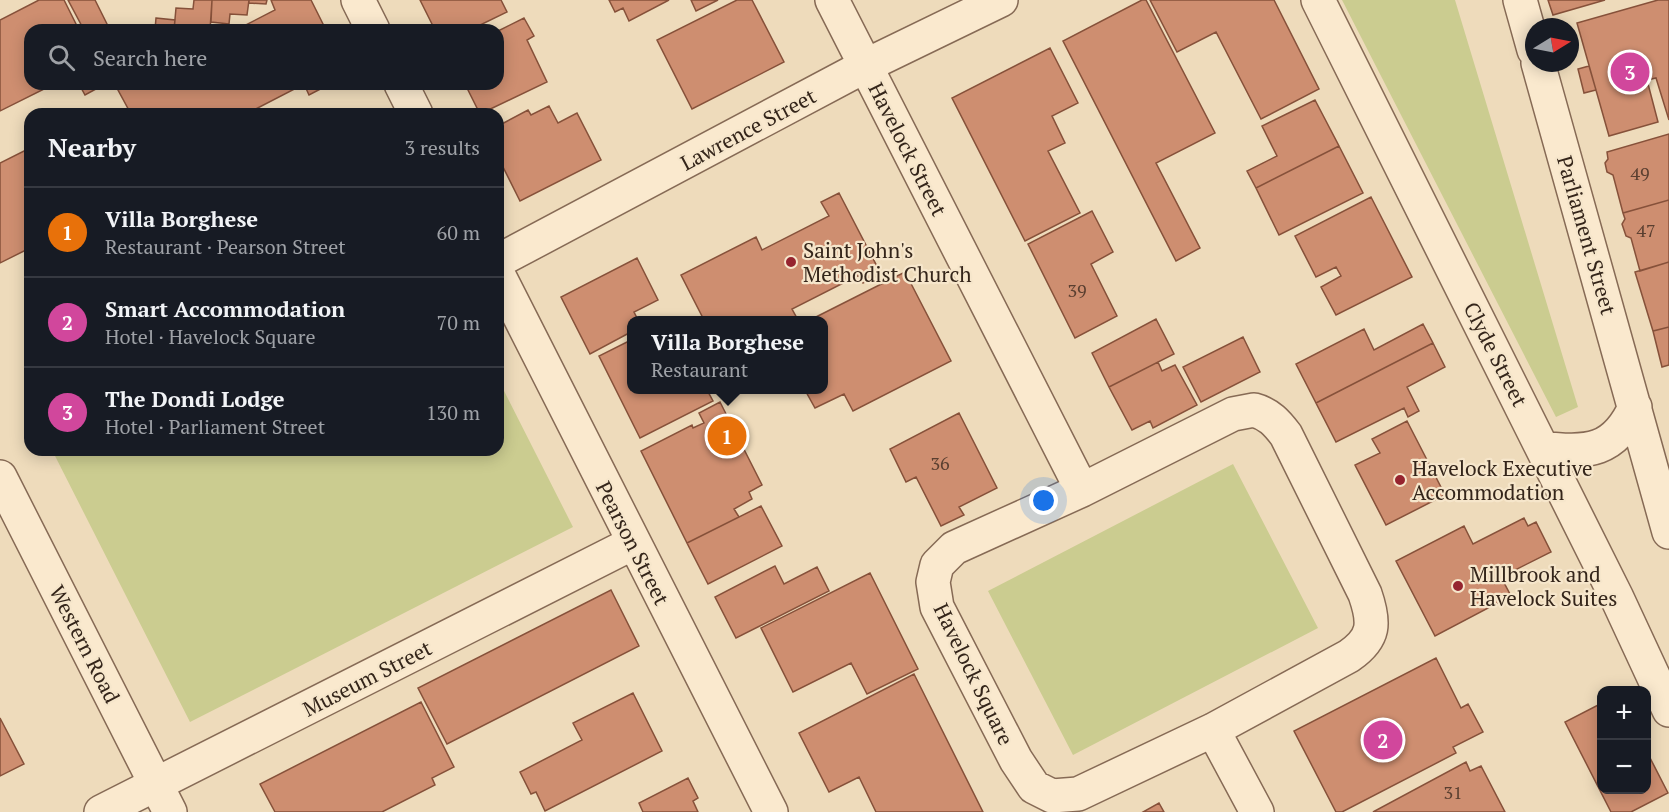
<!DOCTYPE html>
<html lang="en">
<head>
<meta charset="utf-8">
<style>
	body { margin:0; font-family:"PT Serif",serif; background:#242831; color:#f1f3f6 }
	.controls { position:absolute; right:18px; bottom:18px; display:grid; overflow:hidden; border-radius:12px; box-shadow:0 3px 15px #0003 }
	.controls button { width:54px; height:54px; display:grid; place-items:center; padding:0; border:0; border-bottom:2px solid #363941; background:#171b24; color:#f1f3f6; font:30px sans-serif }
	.compass { position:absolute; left:1525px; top:18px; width:54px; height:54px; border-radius:50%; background:#171b24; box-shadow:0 3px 15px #0003; rotate:80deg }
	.you { position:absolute; left:1044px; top:501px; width:21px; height:21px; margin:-15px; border:4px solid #fff; border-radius:50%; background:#1a73e8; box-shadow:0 0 0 9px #1a73e833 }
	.badge { display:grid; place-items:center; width:39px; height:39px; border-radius:50%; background:#b45309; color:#fff; font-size:20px; font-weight:700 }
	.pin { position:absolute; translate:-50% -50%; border:3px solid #fff; box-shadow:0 2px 6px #0006 }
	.popup { position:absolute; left:627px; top:316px; width:201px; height:78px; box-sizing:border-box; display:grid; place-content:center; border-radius:12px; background:#171b24; filter:drop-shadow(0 2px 4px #0005); font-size:20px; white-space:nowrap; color:#9ea1a6 }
	.popup b { font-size:22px; color:#f1f3f6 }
	.popup::after { content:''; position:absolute; left:50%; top:100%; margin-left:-12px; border:12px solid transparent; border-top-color:#171b24 }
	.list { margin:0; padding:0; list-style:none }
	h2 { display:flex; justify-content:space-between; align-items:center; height:78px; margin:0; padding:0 24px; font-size:26px }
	h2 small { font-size:20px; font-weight:400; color:#9ea1a6 }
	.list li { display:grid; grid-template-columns:39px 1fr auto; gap:18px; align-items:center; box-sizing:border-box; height:90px; padding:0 24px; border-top:2px solid #363941 }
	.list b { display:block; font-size:22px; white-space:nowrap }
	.list p { margin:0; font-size:20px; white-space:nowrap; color:#9ea1a6 }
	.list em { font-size:20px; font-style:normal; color:#9ea1a6 }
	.icon { flex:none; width:33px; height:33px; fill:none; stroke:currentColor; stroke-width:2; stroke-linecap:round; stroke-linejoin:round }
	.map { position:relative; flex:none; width:1669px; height:812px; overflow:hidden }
	.search { position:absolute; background:#171b24; box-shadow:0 3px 15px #0003; left:24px; top:24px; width:480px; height:66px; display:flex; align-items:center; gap:15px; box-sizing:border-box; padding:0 21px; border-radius:18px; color:#9ea1a6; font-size:22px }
	.panel { position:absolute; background:#171b24; box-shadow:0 3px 15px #0003; left:24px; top:108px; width:480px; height:348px; border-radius:18px }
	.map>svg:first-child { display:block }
	.green { fill:#cbcc90 }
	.building { fill:#ce8e70; stroke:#86513a; stroke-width:1.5 }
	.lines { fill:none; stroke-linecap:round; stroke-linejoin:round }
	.minor-casing { stroke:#866a55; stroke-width:36 }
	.tertiary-casing { stroke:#866a55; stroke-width:36 }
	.minor { stroke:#fae9ce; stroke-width:33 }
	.tertiary { stroke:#fae9ce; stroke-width:33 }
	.poi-dot { fill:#96242f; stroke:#f6e6cb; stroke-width:2 }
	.labels { text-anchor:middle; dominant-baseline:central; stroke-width:4.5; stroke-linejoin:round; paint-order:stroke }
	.number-label { font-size:18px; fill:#5a3f30 }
	.street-label { font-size:21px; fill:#34251a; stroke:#f6e6cb }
	.poi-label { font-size:21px; fill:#34251a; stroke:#f6e6cb; text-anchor:start }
</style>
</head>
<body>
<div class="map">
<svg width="1669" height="812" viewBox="0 0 1669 812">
	<rect width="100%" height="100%" fill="#eedbbb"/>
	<path class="green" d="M 1342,0 L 1455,0 L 1578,407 L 1556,417 Z
		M 498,379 L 573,527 L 190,722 L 52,450 L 498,450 Z
		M 1233,464 L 1318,628 L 1073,755 L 988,591 Z"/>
	<path class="building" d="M 39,0 L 64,0 L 79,30 L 30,30 L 30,84 L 54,84 L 0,111 L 0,20 Z
		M 68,0 L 95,0 L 110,30 L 84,30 Z
		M 194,0 L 212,0 L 210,30 L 174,30 L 176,8 L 193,9 Z
		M 212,0 L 249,0 L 247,15 L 230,14 L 229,24 L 211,22 Z
		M 249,0 L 267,0 L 266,4 L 249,3 Z
		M 271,0 L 311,0 L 326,30 L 236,30 L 275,10 Z
		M 420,0 L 501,0 L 507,12 L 470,30 L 435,30 Z
		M 609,0 L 669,0 L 629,21 L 623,8 L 615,12 Z
		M 691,0 L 718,0 L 696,11 Z
		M 737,0 L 752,0 L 784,62 L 692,109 L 657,40 Z
		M 1142,0 L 1146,0 L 1215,133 L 1156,163 L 1200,248 L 1176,261 L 1063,41 Z
		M 1150,0 L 1274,0 L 1319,89 L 1261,119 L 1216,32 L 1177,52 Z
		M 1548,0 L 1605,0 L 1553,15 Z
		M 1658,0 L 1669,0 L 1669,120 L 1656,78 L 1647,80 L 1658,122 L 1609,136 L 1577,23 Z
		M 156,18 L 175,20 L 174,30 L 155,30 Z
		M 524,18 L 534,36 L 527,40 L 547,82 L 480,114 L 465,84 L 498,84 L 498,31 Z
		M 1050,48 L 1078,103 L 1052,116 L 1065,143 L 1048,151 L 1080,213 L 1025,241 L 952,98 Z
		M 1589,66 L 1596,90 L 1584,93 L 1578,69 Z
		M 79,84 L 105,84 L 85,95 Z
		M 130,84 L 330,84 L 309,95 L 304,84 L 246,114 L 131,114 L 118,90 Z
		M 1315,100 L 1339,146 L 1256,188 L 1247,171 L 1277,156 L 1262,126 Z
		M 549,106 L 558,123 L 577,113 L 601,160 L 520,201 L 498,157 L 498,126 L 528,110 L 531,115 Z
		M 1669,134 L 1669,200 L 1623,213 L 1613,175 L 1607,172 L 1605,163 L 1608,159 L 1607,152 Z
		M 1339,146 L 1363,193 L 1279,235 L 1256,188 Z
		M 30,148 L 30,248 L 0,263 L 0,163 Z
		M 839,193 L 881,274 L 863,283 L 859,275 L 792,309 L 798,320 L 704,320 L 681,275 L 756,237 L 762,250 L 829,216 L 821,202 Z
		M 1371,197 L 1412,277 L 1336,315 L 1321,287 L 1341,276 L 1336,267 L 1316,277 L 1295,236 Z
		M 1669,200 L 1669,262 L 1640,271 L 1631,238 L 1626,236 L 1622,224 L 1625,219 L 1623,213 Z
		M 1092,211 L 1113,252 L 1091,264 L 1117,316 L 1075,338 L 1028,244 Z
		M 637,258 L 658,300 L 634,312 L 638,320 L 631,320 L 631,332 L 590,354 L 561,297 Z
		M 1669,262 L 1669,327 L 1653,331 L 1635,272 Z
		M 905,272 L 951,361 L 853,411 L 844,394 L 815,408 L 805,390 L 823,390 L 823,320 L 810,320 Z
		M 1156,319 L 1174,354 L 1109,387 L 1092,353 Z
		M 1423,324 L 1433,343 L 1316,403 L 1296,364 L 1364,329 L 1374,350 Z
		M 1669,327 L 1669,365 L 1662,367 L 1653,331 Z
		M 1243,337 L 1260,372 L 1201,402 L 1183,367 Z
		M 631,340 L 631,390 L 707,390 L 713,401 L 640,438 L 599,356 Z
		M 1433,343 L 1445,367 L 1407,387 L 1419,411 L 1408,417 L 1404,408 L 1336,442 L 1316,403 Z
		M 1158,362 L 1162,371 L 1175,365 L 1197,405 L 1153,428 L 1150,421 L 1132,430 L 1109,387 Z
		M 720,402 L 762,485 L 749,492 L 752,499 L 734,509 L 739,517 L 687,543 L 641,451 L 692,425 L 693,428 L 704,423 L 699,413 Z
		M 959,413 L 997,488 L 959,507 L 964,515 L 941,526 L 916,477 L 906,482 L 890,449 Z
		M 1407,421 L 1445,495 L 1386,525 L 1355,465 L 1380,453 L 1372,439 Z
		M 761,506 L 782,546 L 708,584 L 687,543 Z
		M 1524,518 L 1528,526 L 1536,522 L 1551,552 L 1501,577 L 1511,596 L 1435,636 L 1396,561 L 1464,526 L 1473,544 Z
		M 775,566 L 784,584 L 817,567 L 829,591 L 736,638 L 715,597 Z
		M 870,573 L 918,669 L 867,694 L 851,663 L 793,692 L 761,628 Z
		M 611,590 L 639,646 L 447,744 L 418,688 Z
		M 1436,658 L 1461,708 L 1468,704 L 1483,732 L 1453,747 L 1456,753 L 1342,812 L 1336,812 L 1294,731 Z
		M 914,674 L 983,812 L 876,812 L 859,777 L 829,792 L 799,733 Z
		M 633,693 L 662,751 L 545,811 L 536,792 L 531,794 L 520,772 L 582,740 L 573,723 Z
		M 421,702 L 454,767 L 432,778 L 435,785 L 382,812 L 275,812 L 260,784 Z
		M 1602,703 L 1602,790 L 1646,790 L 1646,750 L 1668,793 L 1631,812 L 1611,812 L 1565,722 Z
		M 0,718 L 24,764 L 0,776 Z
		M 1466,762 L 1470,771 L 1481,766 L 1505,812 L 1373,812 Z
		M 688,778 L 698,798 L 693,801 L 698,812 L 643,812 L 639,803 Z
		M 1159,803 L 1164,812 L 1143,812 Z"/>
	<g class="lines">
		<defs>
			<path id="minor" d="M 358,0 L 373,30
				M 832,0 L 1082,490
				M 1318,0 L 1617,598 L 1669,710
				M 1520,0 L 1534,50
				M 1538,63 L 1669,532
				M 401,84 L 416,114
				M 498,261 L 865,66 L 1001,0
				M 498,274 L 771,812
				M 1254,410 C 1269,414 1277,423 1286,435 L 1365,594 C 1375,623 1375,638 1349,656 L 1213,730 L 1078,794 L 1052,796 L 1034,787 L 1016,760 L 937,607 L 933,582 L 937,565 L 954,548 L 1082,490 L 1233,414 Z
				M 1543,448 C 1588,454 1615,451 1635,407
				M 1213,730 L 1257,812
				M 101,812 L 633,543"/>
			<path id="tertiary" d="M 0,477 L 170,812"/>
		</defs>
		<use href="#minor" class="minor-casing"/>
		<use href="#tertiary" class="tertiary-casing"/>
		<use href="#minor" class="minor"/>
		<use href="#tertiary" class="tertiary"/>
	</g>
	<g class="poi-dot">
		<circle cx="791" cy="262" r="6"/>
		<circle cx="1400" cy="480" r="6"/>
		<circle cx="1458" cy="586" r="6"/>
	</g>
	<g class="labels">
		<g class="number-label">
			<text x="1640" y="173">49</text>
			<text x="1646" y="230">47</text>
			<text x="1077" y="290">39</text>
			<text x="940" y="463">36</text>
			<text x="1453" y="792">31</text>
		</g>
		<g class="street-label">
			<text transform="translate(748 129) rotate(-28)">Lawrence Street</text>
			<text transform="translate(908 149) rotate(63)">Havelock Street</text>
			<text transform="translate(1587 235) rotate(74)">Parliament Street</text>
			<text transform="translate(1496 354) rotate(63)">Clyde Street</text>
			<text transform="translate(633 543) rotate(63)">Pearson Street</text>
			<text transform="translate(85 644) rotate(63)">Western Road</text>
			<text transform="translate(974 674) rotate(64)">Havelock Square</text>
			<text transform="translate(367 678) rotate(-27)">Museum Street</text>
		</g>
		<g class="poi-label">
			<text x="803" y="250">Saint John's<tspan x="803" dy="24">Methodist Church</tspan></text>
			<text x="1412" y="468">Havelock Executive<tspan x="1412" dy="24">Accommodation</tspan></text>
			<text x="1470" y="574">Millbrook and<tspan x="1470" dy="24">Havelock Suites</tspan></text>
		</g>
	</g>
</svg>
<div class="controls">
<button>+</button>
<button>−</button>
</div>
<svg class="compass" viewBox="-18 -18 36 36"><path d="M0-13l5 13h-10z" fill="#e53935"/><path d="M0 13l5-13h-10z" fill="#9ea1a6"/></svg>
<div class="you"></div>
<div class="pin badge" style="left:727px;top:436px;background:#e8710a">1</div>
<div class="popup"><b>Villa Borghese</b>Restaurant</div>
<div class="pin badge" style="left:1383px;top:740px;background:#d1479c">2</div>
<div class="pin badge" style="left:1630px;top:72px;background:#d1479c">3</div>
<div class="search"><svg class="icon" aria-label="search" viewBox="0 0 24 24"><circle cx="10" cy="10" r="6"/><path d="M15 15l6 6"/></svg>Search here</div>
<section class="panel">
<h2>Nearby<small>3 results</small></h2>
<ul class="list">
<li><span class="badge" style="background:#e8710a">1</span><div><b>Villa Borghese</b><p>Restaurant · Pearson Street</p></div><em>60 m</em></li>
<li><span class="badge" style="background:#d1479c">2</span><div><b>Smart Accommodation</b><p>Hotel · Havelock Square</p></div><em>70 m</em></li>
<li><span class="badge" style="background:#d1479c">3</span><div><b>The Dondi Lodge</b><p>Hotel · Parliament Street</p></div><em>130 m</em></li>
</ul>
</section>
</div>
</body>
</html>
